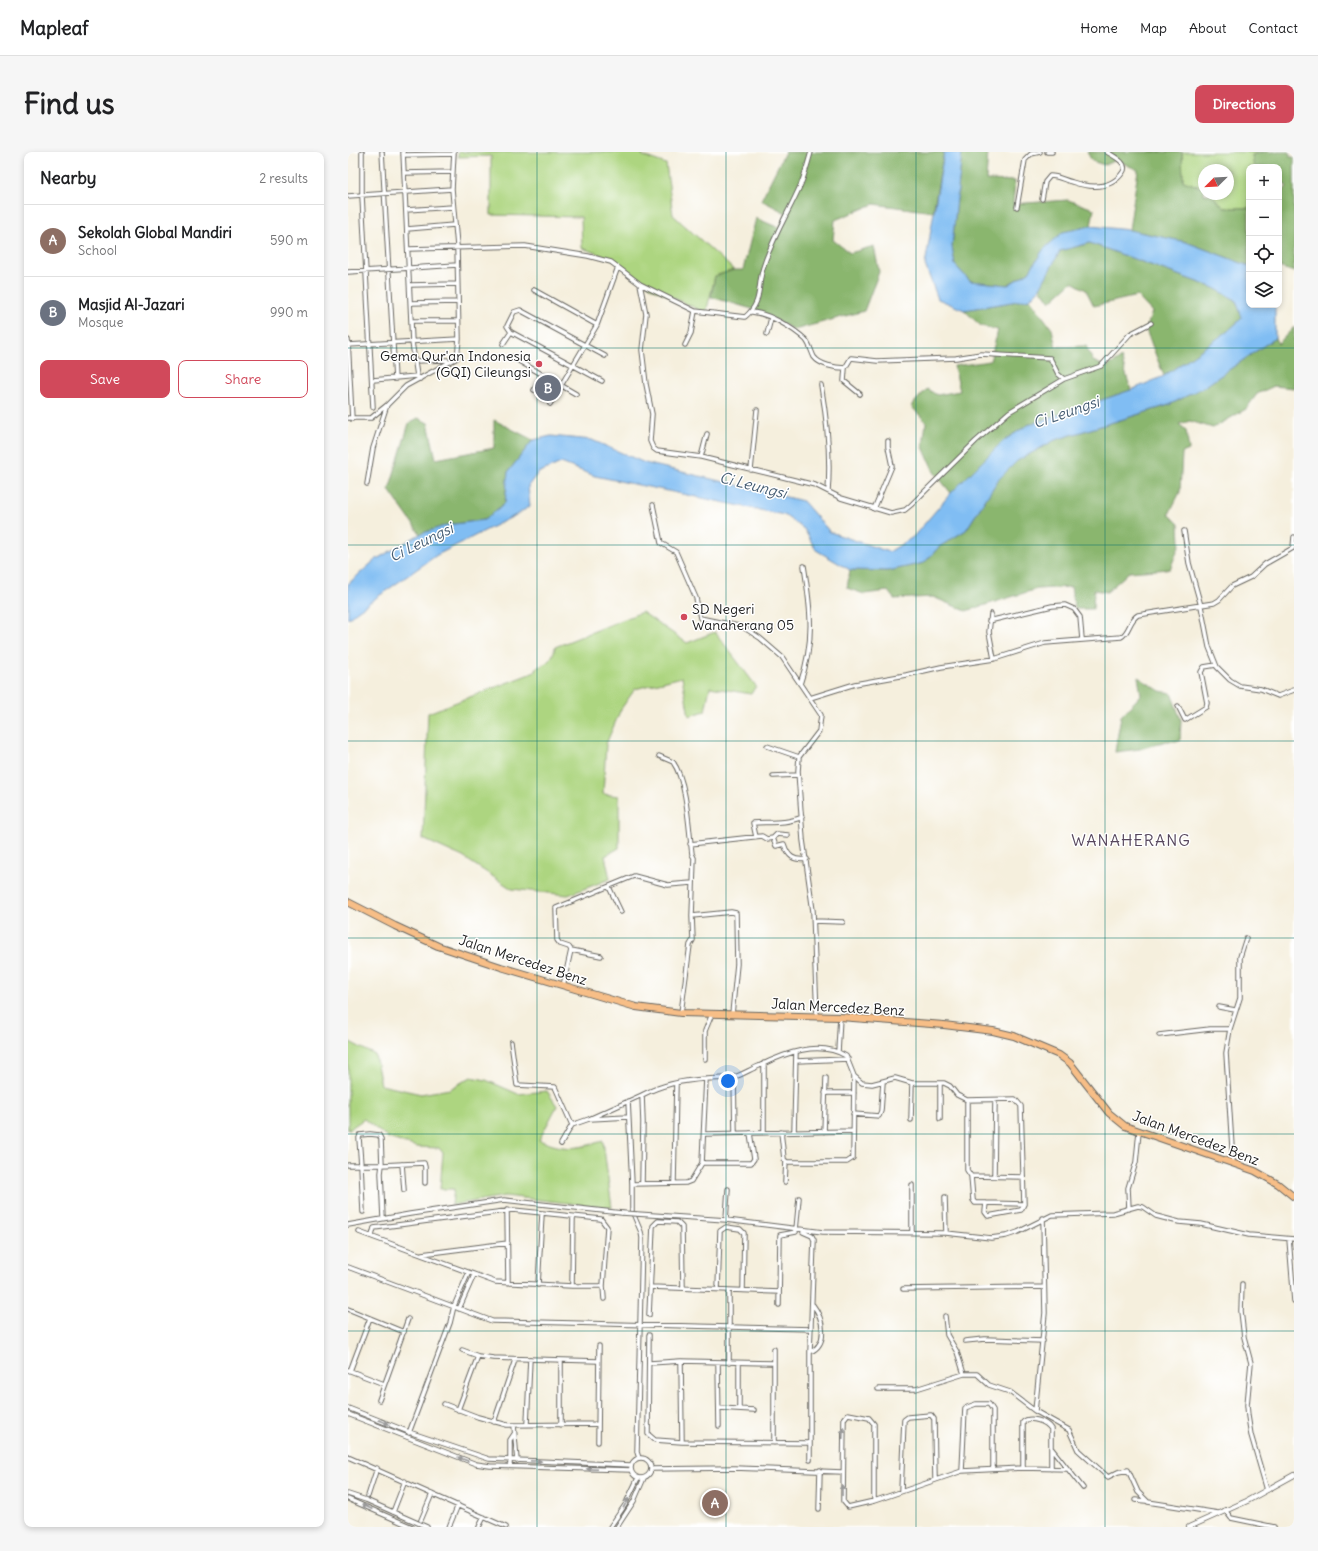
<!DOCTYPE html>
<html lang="en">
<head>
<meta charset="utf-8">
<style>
	body { margin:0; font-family:Delius,sans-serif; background:#f6f6f6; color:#202124 }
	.controls { position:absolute; right:12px; top:12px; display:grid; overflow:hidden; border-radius:8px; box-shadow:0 2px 6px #0003 }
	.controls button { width:36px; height:36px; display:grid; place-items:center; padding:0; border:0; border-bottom:1px solid #e0e0e0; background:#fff; color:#202124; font:20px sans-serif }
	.compass { position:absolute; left:850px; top:12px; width:36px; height:36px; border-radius:50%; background:#fff; box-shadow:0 2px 6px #0003; rotate:246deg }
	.you { position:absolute; left:380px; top:929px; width:14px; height:14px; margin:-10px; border:3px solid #fff; border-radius:50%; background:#1a73e8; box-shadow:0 0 0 6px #1a73e833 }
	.badge { display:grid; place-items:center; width:26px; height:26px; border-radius:50%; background:#d1495b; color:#fff; font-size:13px; font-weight:700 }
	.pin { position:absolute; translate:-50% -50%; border:2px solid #fff; box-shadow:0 1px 4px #0006 }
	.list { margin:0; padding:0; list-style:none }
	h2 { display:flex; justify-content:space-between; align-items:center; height:52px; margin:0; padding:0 16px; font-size:17px }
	h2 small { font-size:13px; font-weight:400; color:#757577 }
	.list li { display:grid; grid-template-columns:26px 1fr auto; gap:12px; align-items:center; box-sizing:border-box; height:72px; padding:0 16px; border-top:1px solid #e0e0e0 }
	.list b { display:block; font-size:15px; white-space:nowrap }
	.list p { margin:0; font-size:13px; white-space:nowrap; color:#757577 }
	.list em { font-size:13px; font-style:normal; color:#757577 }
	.actions { display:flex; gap:8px; padding:12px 16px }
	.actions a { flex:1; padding:9px 0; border:1px solid #d1495b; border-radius:8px; text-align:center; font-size:14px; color:#d1495b }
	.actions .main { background:#d1495b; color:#fff }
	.icon { flex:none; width:22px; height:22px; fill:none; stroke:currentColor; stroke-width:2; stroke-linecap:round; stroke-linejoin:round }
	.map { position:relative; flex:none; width:946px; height:1375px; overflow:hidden; border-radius:8px }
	header { display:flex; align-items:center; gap:24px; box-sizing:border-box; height:56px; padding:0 20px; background:#fff; border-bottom:1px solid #e0e0e0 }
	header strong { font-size:19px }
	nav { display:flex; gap:22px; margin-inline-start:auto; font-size:14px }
	.intro { display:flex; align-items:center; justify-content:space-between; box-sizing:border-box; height:96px; padding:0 24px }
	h1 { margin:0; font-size:28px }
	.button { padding:10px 18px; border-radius:8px; background:#d1495b; color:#fff; font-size:14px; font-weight:700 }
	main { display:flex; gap:24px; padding:0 24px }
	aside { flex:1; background:#fff; border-radius:8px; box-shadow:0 2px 6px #0003 }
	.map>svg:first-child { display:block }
	.green { fill:#add580; stroke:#64784e }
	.forest { fill:#8ab66e; stroke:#536945 }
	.water { fill:#80bdf3; stroke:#4e6c88 }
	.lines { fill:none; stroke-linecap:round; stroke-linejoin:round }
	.minor-casing { stroke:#686660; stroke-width:5.5 }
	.tertiary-casing { stroke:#686660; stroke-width:6 }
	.primary-casing { stroke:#686660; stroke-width:8 }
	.minor { stroke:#fff; stroke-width:3.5 }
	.tertiary { stroke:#fff; stroke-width:4.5 }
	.primary { stroke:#f7be87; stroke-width:6 }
	.minor-bridge-casing { stroke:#686660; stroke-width:5.5; stroke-linecap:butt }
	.minor-bridge { stroke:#fff; stroke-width:3.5 }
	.oneway { fill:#999 }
	.grid { fill:none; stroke:#0f766e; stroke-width:1; stroke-opacity:0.55 }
	.poi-dot { fill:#d1495b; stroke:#fff; stroke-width:1.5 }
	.labels { text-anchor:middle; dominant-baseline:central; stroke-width:3; stroke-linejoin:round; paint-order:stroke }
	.poi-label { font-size:14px; fill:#1c1c1c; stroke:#fff; text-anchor:end }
	.street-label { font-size:14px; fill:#1c1c1c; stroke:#fff }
	.water-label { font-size:15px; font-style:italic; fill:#445c72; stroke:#fff }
	.quarter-label { font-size:16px; letter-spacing:1px; fill:#57475d; stroke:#fff }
</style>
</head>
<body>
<header>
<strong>Mapleaf</strong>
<nav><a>Home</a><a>Map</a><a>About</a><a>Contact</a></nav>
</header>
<div class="intro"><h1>Find us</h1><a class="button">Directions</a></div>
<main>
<aside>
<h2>Nearby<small>2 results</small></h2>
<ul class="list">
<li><span class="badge" style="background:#8d6e63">A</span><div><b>Sekolah Global Mandiri</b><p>School</p></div><em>590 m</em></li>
<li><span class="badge" style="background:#6b7280">B</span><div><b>Masjid Al-Jazari</b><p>Mosque</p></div><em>990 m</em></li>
</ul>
<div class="actions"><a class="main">Save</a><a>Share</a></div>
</aside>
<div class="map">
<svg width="946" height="1375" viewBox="0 0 946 1375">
	<rect width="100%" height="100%" fill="#fff"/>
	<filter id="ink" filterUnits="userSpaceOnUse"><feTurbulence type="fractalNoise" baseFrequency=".025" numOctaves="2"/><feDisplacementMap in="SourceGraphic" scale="8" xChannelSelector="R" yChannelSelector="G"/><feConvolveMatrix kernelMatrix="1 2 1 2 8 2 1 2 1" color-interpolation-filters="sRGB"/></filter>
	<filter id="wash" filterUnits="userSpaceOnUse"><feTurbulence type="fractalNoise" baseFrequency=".012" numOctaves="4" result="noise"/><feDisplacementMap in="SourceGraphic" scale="16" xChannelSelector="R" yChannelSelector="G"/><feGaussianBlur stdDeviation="0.9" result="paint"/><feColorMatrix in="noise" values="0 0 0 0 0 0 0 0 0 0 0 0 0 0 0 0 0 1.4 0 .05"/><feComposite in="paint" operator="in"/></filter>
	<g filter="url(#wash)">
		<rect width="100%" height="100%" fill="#f5efdd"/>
		<path class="green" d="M 110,0 L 293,0 L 295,4 L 318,12 L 325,63 L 386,118 L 367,124 L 358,161 L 304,136 L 267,108 L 234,96 L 233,65 L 143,63 L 143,4 L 110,5 Z
			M 834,0 L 915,0 L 904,3 L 906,15 L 901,15 L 901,56 L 876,56 L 863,42 L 880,42 L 880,18 L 856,18 L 856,36 L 835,29 Z
			M 294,460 L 339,491 L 367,480 L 408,534 L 403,542 L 362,535 L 357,559 L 341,564 L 334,525 L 287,537 L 273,557 L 258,592 L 255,642 L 271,644 L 271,696 L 257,704 L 262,727 L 220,743 L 164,737 L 115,705 L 75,687 L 80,561 L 187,520 L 188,516 C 199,512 205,507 207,495 Z
			M 0,889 L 27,903 L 33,933 L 73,942 L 102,937 L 123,925 L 138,928 L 170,942 L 199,939 L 209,954 L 191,988 C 218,999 228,997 255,989 L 264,1056 L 157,1044 L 104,1053 L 106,1037 L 92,1037 L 95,1001 L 91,996 L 69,995 L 40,986 L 16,967 L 0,978 Z"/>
		<path class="forest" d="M 437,0 L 596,0 L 585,60 L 526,52 L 487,68 L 485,88 L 502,101 L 526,94 L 531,120 L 516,159 L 446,178 L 411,159 L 363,145 L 367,124 L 386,118 L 395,118 L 408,66 L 431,76 L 438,61 L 413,48 Z
			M 614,0 L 640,0 L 638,28 L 667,29 L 665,52 L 720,48 L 746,57 L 743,74 L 715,80 L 695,98 L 681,120 L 659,133 L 622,129 L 607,113 L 604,94 Z
			M 739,0 L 834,0 L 835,29 L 856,36 L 856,42 L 863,42 L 876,56 L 901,56 L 901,114 L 838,90 L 781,78 L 790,18 L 768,8 L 756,13 L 744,9 Z
			M 915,0 L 942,0 L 942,5 L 946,5 L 946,120 L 931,115 L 931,45 L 939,34 L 931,28 L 931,15 L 906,15 L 904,3 Z
			M 742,91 L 866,136 L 888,148 L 894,166 L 880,179 L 816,224 L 798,178 L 804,160 L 789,144 L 746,154 L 738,138 L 724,130 L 702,150 L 692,136 L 712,99 Z
			M 682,147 L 704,177 L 708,195 L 738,194 L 745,209 L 759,215 L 773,206 L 783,238 L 680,273 L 655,289 L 603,341 L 586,320 L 575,295 L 578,270 L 563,254 L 579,237 L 589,243 L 612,239 L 606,214 L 642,209 L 650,178 L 633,174 L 616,158 Z
			M 946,175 L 946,236 L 926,234 L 909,242 L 898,257 L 865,276 L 842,269 L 831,272 L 838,278 L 841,298 L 834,301 L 832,340 L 821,362 L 831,372 L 832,392 L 822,417 L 781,420 L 759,440 L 746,438 L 745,457 L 727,457 L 723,435 L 689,437 L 618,459 L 585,445 L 546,447 L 540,439 L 516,442 L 499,436 L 502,418 L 540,419 L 576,411 L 591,395 L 618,378 L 650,328 L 669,309 L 707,288 L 821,253 L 856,235 L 927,186 L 930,192 Z
			M 70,266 L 80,271 L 88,307 L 146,296 L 146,268 L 185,288 L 160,320 L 157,351 L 136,368 L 99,373 L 72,382 L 41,338 L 61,271 Z
			M 790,525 L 812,539 L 823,541 L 833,568 L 832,589 L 818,589 L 792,597 L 767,600 L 773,564 L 793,543 Z"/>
		<path class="water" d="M 596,0 L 614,0 L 604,94 L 607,113 L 622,129 L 660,133 L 681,120 L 695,98 L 715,80 L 743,74 L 781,78 L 838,90 L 901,114 L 901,153 L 927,153 L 927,186 L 856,235 L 821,253 L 707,288 L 669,309 L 650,328 L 618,378 L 591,395 L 576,411 L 540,419 L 502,418 L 468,398 L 456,377 L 436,363 L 247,324 L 213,311 L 190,321 L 180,334 L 182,354 L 172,361 L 89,403 L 8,460 L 0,467 L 0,432 L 27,408 L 72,382 L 99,373 L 136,368 L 157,351 L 160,320 L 185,288 L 203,284 L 244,288 L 297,311 L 455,349 L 482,380 L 541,400 L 565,385 L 603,341 L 655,289 L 680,273 L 783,238 L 816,224 L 880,179 L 894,166 L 888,148 L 866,136 L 742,91 L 712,99 L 692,136 L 682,147 L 616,158 L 590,147 L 577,113 Z"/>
	</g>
	<g filter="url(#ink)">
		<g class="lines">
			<defs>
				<path id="minor" d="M 14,0 L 14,44 L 25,255
					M 34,0 L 47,227
					M 55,0 L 64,190 L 69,224 L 72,227
					M 699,0 L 704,0
					M 55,3 L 106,2
					M 57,21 L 104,20
					M 0,44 L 104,37
					M 694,47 L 697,30 L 702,24 C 710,24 716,28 724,30 C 742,36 763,38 775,20 C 781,11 765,4 759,0
					M 669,55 L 677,8 L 683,2 L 692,0
					M 58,58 L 105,55
					M 59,77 L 106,73
					M 61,97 L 177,94 L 240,104 L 263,110 L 292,132 L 347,159 L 397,165 C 415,150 409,135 415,116 C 424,86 441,60 453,32 C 457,22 460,11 463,0
					M 0,120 L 109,113
					M 292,132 L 298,162 L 294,198 L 298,232 L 304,262 L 302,289 L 305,296 L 309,299 L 353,305 L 467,333 L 493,346 L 543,361 L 557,358 L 563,353 L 628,289 L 661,260 L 716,227 L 753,214 L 782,182 L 803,171
					M 62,133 L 109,132
					M 186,138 L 249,173
					M 63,151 L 109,150
					M 404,160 C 422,162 445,176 458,188 C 462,193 463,199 466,205 C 472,213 487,216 497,216 L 496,229 L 512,242
					M 64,169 L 110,169
					M 419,182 L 423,166
					M 0,188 L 4,267
					M 155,192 L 163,180
					M 0,193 L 111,187
					M 337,193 L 343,181 L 347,159
					M 164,205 L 228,242
					M 67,209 L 99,208
					M 497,216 L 503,206 L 529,209 L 608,206 L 633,202 L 702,206 L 710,222 L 716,227
					M 25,228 L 69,224
					M 254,229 L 163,180 L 159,174 L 166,160 L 172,158 L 257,204
					M 473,233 C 479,268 483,303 480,339
					M 186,238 L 195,222
					M 194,246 L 206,246
					M 202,252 L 249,173 L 270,115
					M 0,266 L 23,266 L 39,253 L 58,234 L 109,206 L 111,187 L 109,94 L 104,37 L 106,0
					M 353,305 L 359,282
					M 403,318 L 409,258
					M 19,332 L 25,296 L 39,253
					M 305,353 L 313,391 L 328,400 L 348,446 L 352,466 L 395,475 L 412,486 L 434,505 L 473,563 L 471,579 L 451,605 L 450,619 L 455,688 L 465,759 L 469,865
					M 526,357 L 544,314 L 540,295 L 540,289
					M 836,379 L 841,411 L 853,454 L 861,495 L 869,515 L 882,528 L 892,534 L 913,537 L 930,544 L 946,538
					M 643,462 L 641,480 L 646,507
					M 641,469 L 704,454 L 717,453 L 726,457 L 732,465 L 734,487
					M 452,532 C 467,489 463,458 456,414
					M 462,546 L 507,532 L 558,523 L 593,515 L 646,507 L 697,491 L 773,485 C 782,480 781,468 790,463 L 866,451 L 871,448 L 884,434 L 903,425 L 917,412 L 945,396 L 946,385
					M 830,554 L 837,568 L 858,555 L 859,551 L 853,520 L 856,515 L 868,513
					M 419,594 L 451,605
					M 311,604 L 325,610 C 339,629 341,678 344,702 L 346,706 L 344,764 L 345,788 L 342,793 L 333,861
					M 425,624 L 450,623
					M 408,685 L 405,671 C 421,670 439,672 454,665
					M 425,686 L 429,682 L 440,683
					M 342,692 L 414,684 L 419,687 L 425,686 L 428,694 L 436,692 C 440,705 446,709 459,707
					M 261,735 L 273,760
					M 344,764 L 383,760 L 388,761 L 389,812 L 384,862
					M 466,769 L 495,770
					M 223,798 L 253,804
					M 215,834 L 223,798 L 221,795 L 212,792 L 209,788 L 208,756 L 286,724 L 320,733 L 344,731
					M 871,855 L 887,858
					M 811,883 L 862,877 L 882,877
					M 163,890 L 169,933 L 207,935 L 224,973
					M 490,900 L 492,865
					M 357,907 L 357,879 L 364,862
					M 448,909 L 500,907
					M 386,925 L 387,981
					M 592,932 L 592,967
					M 477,941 L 506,941
					M 280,949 L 284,1032 L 284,1059 L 293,1080 L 294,1086 L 289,1300 L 291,1306
					M 505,962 L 531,964 L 533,959 L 535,930
					M 242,967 L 280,965
					M 563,968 L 564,931
					M 433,980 L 436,1007 L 438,1010 L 499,1010 L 505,1006 L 506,924
					M 446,980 L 448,900
					M 476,980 L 478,926
					M 416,981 L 416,911
					M 22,982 L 31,983 L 33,987 L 34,1013 L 13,1013 L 11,986 L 12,983 Z
					M 356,982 L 505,979
					M 213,992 L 224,973 L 241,967 L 294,943
					M 354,1011 L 358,927
					M 885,1011 L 878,901 L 882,877 L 892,846 L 892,805 L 898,786
					M 54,1012 L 56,1038
					M 0,1013 L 13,1013 L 15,1060
					M 623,1024 L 675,1025
					M 646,1024 L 647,948
					M 326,1030 L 328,932
					M 437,1030 L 438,1009
					M 294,1031 L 295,970 L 294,943 C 313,933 337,928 358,927 C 367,926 377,927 386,925 C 394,923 403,917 411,914 C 437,901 471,888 498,904 L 506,924 L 514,931 L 524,932 L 547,926 L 564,931 L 596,931 L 602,934 L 609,943 L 619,948 L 667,947 L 673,954 L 676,1052 L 673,1058 L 640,1064 L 637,1060 L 638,1051 L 627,1051 L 625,1048 L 623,1024 L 619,1018 L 619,948
					M 284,1032 L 338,1031 L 343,1029 L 354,1011 L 403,1011 L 406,1007 L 402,981
					M 597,1045 L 598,1081
					M 638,1051 L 676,1052
					M 781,1057 L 780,1036 L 788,1010 L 791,980
					M 159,1058 L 160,1131
					M 289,1062 L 378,1068 L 475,1080 L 598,1081 L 643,1086 L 658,1084 L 670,1080 L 704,1063 L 765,1061 L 790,1054 L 795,1055 L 808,1064 L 831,1070 L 853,1072 L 901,1083 L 946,1087
					M 35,1066 L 33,1021 L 34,1013 L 76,1011 L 77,1015 L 77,1031
					M 378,1068 L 380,1037
					M 0,1073 L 62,1062 L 156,1048 L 274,1061
					M 448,1078 L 451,1046
					M 11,1080 L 147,1130 L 224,1134 L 255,1134
					M 455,1080 L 464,1084 L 466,1088 L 462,1200 L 462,1308
					M 564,1080 L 564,1033
					M 24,1084 L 26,1076 L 165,1058 L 253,1067 L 259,1075 L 255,1134 L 256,1147
					M 941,1087 L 946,1149
					M 74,1102 L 160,1091
					M 0,1115 L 144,1169 L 463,1177
					M 894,1132 L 893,1159 L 896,1185 L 903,1211 L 899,1253 L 900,1264 L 903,1283 L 919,1338
					M 190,1133 L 194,1062
					M 224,1134 L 225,1065
					M 303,1135 L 431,1140
					M 370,1137 L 372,1079 L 378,1075 L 392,1077 L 396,1081 L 395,1138
					M 555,1137 L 696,1135
					M 431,1153 L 432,1083 L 448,1080
					M 0,1157 L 56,1180
					M 111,1157 L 126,1123
					M 301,1163 L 305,1074 L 310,1069 L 329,1070 L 334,1075 L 335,1136
					M 597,1164 L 599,1183 L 609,1200 L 616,1222
					M 301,1183 L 300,1282 L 307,1288 L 334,1290 L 462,1291
					M 617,1189 L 637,1187 L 695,1189
					M 114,1198 L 130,1204 L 145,1206 L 250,1209
					M 462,1200 C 481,1192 475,1166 465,1153
					M 213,1208 L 213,1273
					M 333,1209 L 334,1290
					M 302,1211 L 333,1209 L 426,1211
					M 370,1211 L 371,1274
					M 381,1211 L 381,1138
					M 0,1218 L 36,1232
					M 2,1219 L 22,1166
					M 530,1237 L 568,1237 L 616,1222 L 629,1222 L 641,1233 L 662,1240 L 687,1259 L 721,1278 L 730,1298 L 760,1325 L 770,1320 L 780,1318 L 790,1340 L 800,1350 L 870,1361
					M 31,1248 L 60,1167
					M 96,1252 L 130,1265 L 159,1273 L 250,1272
					M 0,1256 L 61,1280 L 141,1307 L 283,1313
					M 371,1256 L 406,1258
					M 391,1257 L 391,1211
					M 110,1258 L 130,1204
					M 687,1259 L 697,1161 L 695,1066
					M 0,1262 L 128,1312 L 142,1314 L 283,1318
					M 146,1270 L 167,1208
					M 179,1272 L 182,1207
					M 166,1273 L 169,1309
					M 61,1281 L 102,1171 L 106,1154 L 120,1122
					M 250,1290 L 251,1194
					M 426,1291 L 426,1197
					M 704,1297 L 735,1336
					M 0,1305 L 158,1375
					M283 1316a10 10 0 1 1 20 0a10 10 0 1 1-20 0Z
					M 162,1314 L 162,1288 L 166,1282
					M 675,1316 L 675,1270 C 682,1264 698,1269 703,1277 L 703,1317
					M 303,1317 L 386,1316 L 494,1320
					M 614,1319 L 617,1256 L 628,1252 L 641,1252 L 645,1258 L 645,1317
					M 553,1339 L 556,1268 L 560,1265 L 583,1263 L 586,1267 L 587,1327
					M 0,1342 L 18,1348 L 79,1375
					M 20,1344 L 29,1316
					M 0,1347 L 64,1375
					M 787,1348 L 798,1349
					M 526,1349 L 526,1272 L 521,1266 L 500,1262 L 496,1267 L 495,1349 L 500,1355 L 526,1349 L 614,1319 L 675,1316 L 720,1317
					M 471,1357 L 472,1318
					M 877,1358 L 883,1366 L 926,1375
					M 45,1360 L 57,1329
					M 73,1368 L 84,1342
					M 101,1375 L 110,1353
					M 131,1375 L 136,1365
					M 262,1375 L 277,1353 L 290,1326
					M 269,1375 L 286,1349 L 296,1326"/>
				<path id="tertiary" d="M 841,1375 L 899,1349 L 946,1323"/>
				<path id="primary" d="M 0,750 L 47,774 L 90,794 L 153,815 L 288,855 L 333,861 L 492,865 L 596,873 L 645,879 L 666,884 L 711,903 L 722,911 L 761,961 L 777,974 L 907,1019 L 930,1032 L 946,1045"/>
			</defs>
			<use href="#minor" class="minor-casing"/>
			<use href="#tertiary" class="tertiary-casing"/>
			<use href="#primary" class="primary-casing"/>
			<use href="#minor" class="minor"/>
			<use href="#tertiary" class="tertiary"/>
			<use href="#primary" class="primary"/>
			<defs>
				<path id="minor-bridge" d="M 274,1061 L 289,1062"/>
			</defs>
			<use href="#minor-bridge" class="minor-bridge-casing"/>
			<use href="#minor-bridge" class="minor-bridge"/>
		</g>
		<defs><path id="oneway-solid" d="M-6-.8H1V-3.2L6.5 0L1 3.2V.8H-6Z"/></defs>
		<g class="oneway">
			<use href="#oneway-solid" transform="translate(36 1270) rotate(22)"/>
			<use href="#oneway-solid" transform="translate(495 1281) rotate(-88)"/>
			<use href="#oneway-solid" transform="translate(115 1307) rotate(-159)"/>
			<use href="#oneway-solid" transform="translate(188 1309) rotate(3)"/>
			<use href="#oneway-solid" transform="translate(244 1317) rotate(-178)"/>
			<use href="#oneway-solid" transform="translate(494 1338) rotate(-91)"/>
			<use href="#oneway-solid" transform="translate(278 1351) rotate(-61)"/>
			<use href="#oneway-solid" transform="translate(19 1355) rotate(-156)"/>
		</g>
	</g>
	<path class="grid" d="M 189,0 L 189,1375M 378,0 L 378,1375M 568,0 L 568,1375M 757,0 L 757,1375M 0,196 L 946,196M 0,393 L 946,393M 0,589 L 946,589M 0,786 L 946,786M 0,982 L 946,982M 0,1179 L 946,1179"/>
	<g class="poi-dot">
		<circle cx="191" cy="212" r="4"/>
		<circle cx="336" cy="465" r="4"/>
	</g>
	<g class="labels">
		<g class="poi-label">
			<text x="183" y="204">Gema Qur'an Indonesia<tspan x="183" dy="16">(GQI) Cileungsi</tspan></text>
			<text x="344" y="457" text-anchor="start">SD Negeri<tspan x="344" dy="16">Wanaherang 05</tspan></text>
		</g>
		<g class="street-label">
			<text transform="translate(175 808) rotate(18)">Jalan Mercedez Benz</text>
			<text transform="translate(490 855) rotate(3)">Jalan Mercedez Benz</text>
			<text transform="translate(848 986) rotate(20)">Jalan Mercedez Benz</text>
		</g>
		<g class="water-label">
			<text transform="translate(718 260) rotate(-19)">Ci Leungsi</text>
			<text transform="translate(405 333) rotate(14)">Ci Leungsi</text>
			<text transform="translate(73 390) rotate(-26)">Ci Leungsi</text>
		</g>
		<g class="quarter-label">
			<text x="783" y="688">WANAHERANG</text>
		</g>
	</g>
</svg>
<div class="controls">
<button>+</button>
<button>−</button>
<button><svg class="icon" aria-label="locate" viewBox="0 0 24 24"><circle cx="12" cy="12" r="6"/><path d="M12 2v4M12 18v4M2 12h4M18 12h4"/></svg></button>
<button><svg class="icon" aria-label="layers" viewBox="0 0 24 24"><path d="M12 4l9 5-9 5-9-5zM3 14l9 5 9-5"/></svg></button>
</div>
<svg class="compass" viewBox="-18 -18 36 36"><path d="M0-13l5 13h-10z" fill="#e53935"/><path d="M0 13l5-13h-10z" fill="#757577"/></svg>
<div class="you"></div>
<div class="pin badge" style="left:367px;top:1351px;background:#8d6e63">A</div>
<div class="pin badge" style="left:200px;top:236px;background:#6b7280">B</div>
</div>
</main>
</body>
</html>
